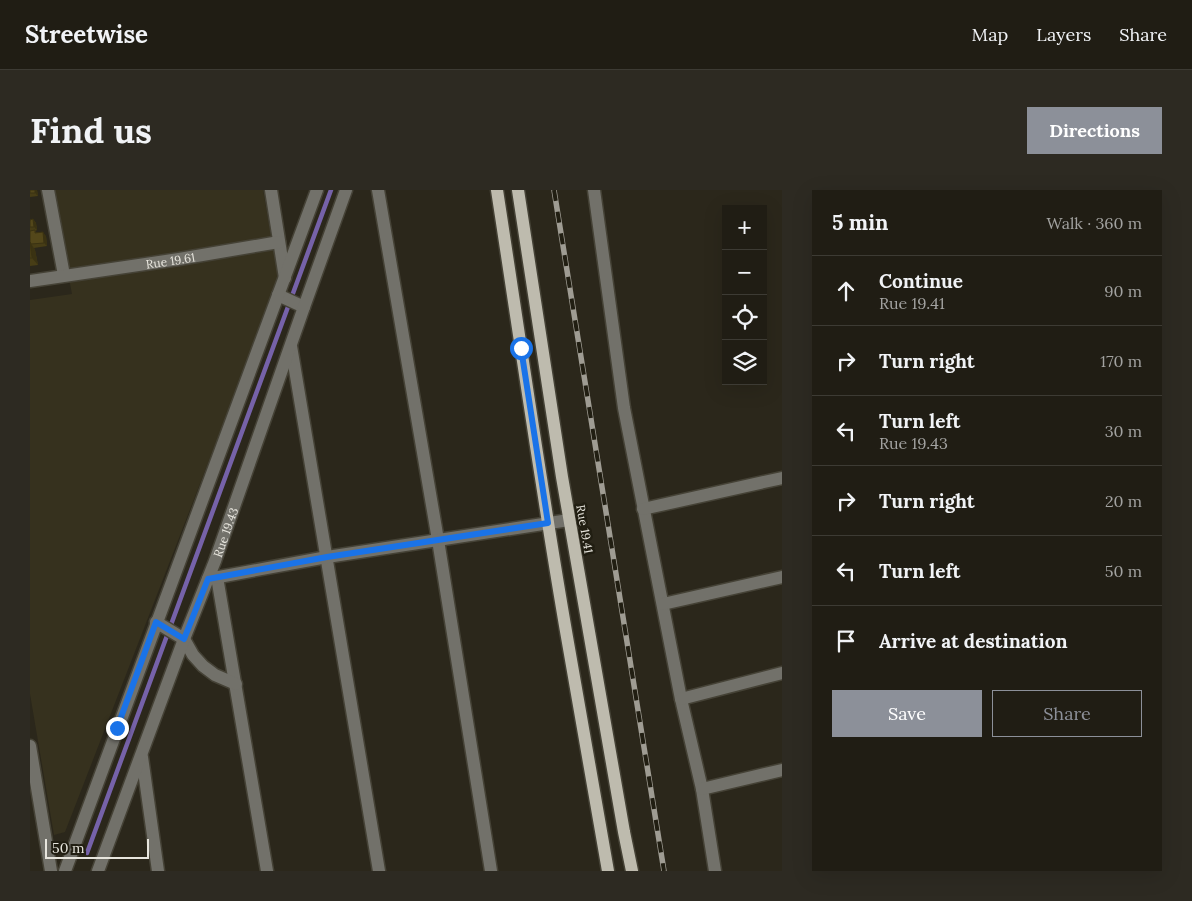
<!DOCTYPE html>
<html lang="en">
<head>
<meta charset="utf-8">
<style>
	body { margin:0; font-family:Lora,serif; background:#2d2a22; color:#f1f3f6 }
	.controls { position:absolute; right:15px; top:15px; display:grid; overflow:hidden; border-radius:0px; box-shadow:0 5px 20px #0002 }
	.controls button { width:45px; height:45px; display:grid; place-items:center; padding:0; border:0; border-bottom:1px solid #3d3b34; background:#201d14; color:#f1f3f6; font:25px sans-serif }
	.scale { position:absolute; left:15px; bottom:12px; width:104px; box-sizing:border-box; padding-left:5px; border:2px solid #e7e5dd; border-top:0; font-size:14px; line-height:18px; white-space:nowrap; color:#e7e5dd; -webkit-text-stroke:4px #211e12; paint-order:stroke }
	.stop { position:absolute; width:15px; height:15px; margin:-11px; border:4px solid #1a73e8; border-radius:50%; background:#fff }
	.stop.end { background:#1a73e8; border-color:#fff; box-shadow:0 1px 5px #0008 }
	.list { margin:0; padding:0; list-style:none }
	h2 { display:flex; justify-content:space-between; align-items:center; height:65px; margin:0; padding:0 20px; font-size:21px }
	h2 small { font-size:16px; font-weight:400; color:#a2a2a0 }
	.list li { display:grid; grid-template-columns:32px 1fr auto; gap:15px; align-items:center; box-sizing:border-box; height:70px; padding:0 20px; border-top:1px solid #3d3b34 }
	.list b { display:block; font-size:19px; white-space:nowrap }
	.list p { margin:0; font-size:16px; white-space:nowrap; color:#a2a2a0 }
	.list em { font-size:16px; font-style:normal; color:#a2a2a0 }
	.actions { display:flex; gap:10px; padding:15px 20px }
	.actions a { flex:1; padding:11px 0; border:1px solid #8c9099; border-radius:0px; text-align:center; font-size:18px; color:#8c9099 }
	.actions .main { background:#8c9099; color:#fff }
	.icon { flex:none; width:28px; height:28px; fill:none; stroke:currentColor; stroke-width:2; stroke-linecap:round; stroke-linejoin:round }
	.map { position:relative; flex:none; width:752px; height:681px; overflow:hidden; border-radius:0px }
	header { display:flex; align-items:center; gap:30px; box-sizing:border-box; height:70px; padding:0 25px; background:#201d14; border-bottom:1px solid #3d3b34 }
	header strong { font-size:24px }
	nav { display:flex; gap:28px; margin-inline-start:auto; font-size:18px }
	.intro { display:flex; align-items:center; justify-content:space-between; box-sizing:border-box; height:120px; padding:0 30px }
	h1 { margin:0; font-size:35px }
	.button { padding:12px 22px; border-radius:0px; background:#8c9099; color:#fff; font-size:18px; font-weight:700 }
	main { display:flex; gap:30px; padding:0 30px }
	aside { flex:1; background:#201d14; border-radius:0px; box-shadow:0 5px 20px #0002 }
	.map>svg:first-child { display:block }
	.built { fill:#36311e }
	.lines { fill:none; stroke-linecap:round; stroke-linejoin:round }
	.stream { stroke:#7662a9; stroke-width:4.5 }
	.minor-casing { stroke:#454236; stroke-width:15 }
	.major-casing { stroke:#454236; stroke-width:15 }
	.minor { stroke:#72716a; stroke-width:12 }
	.major { stroke:#bebbae; stroke-width:12 }
	.rail-casing { stroke:#9f9c93; stroke-width:5.5 }
	.rail { stroke:#211e12; stroke-width:4; stroke-dasharray:11; stroke-linecap:butt }
	.wall { fill:#473d16 }
	.shaded-wall { fill:#3a3212 }
	.building { fill:#53471a; stroke:#3a3212 }
	.route { stroke:#1a73e8; stroke-width:6 }
	.labels { text-anchor:middle; dominant-baseline:central; stroke-width:5; stroke-linejoin:round; paint-order:stroke }
	.street-label { font-size:12px; fill:#e7e5dd; stroke:#211e12 }
</style>
</head>
<body>
<header>
<strong>Streetwise</strong>
<nav><a>Map</a><a>Layers</a><a>Share</a></nav>
</header>
<div class="intro"><h1>Find us</h1><a class="button">Directions</a></div>
<main>
<div class="map">
<svg width="752" height="681" viewBox="0 0 752 681">
	<rect width="100%" height="100%" fill="#2b271b"/>
	<path class="built" d="M 22,0 L 233,0 L 249,90 L 35,642 L 24,645 L 0,504 L 0,110 L 42,104 Z"/>
	<g class="lines">
		<path class="stream" d="M 57,663 L 301,0"/>
		<defs>
			<g id="minor">
				<path d="M 18,0 L 34,85"/>
				<path d="M 241,0 L 255,88"/>
				<path d="M 348,0 L 408,350 L 461,681"/>
				<path d="M 564,0 L 594,218 L 651,509 L 672,599 L 685,681"/>
				<path id="s1" d="M 0,91 L 149,69 L 249,52"/>
				<path d="M 248,105 L 274,117"/>
				<path d="M 261,156 L 349,681"/>
				<path d="M 613,319 L 752,288"/>
				<path d="M 187,387 L 237,681"/>
				<path d="M 178,389 L 297,367 L 539,330"/>
				<path d="M 633,414 L 752,387"/>
				<path d="M 126,432 L 154,449 L 163,465 L 173,476 L 185,485 L 206,494"/>
				<path d="M 651,509 L 752,483"/>
				<path d="M 0,556 L 21,681"/>
				<path d="M 112,567 L 128,681"/>
				<path d="M 672,599 L 752,580"/>
				<path d="M 35,681 L 287,0"/>
				<path id="s2" d="M 68,681 L 154,449 L 185,371 L 274,117 L 316,0"/>
			</g>
			<path id="major" d="M 467,0 C 490,149 511,298 537,447 C 550,525 565,603 578,681
				M 488,0 L 532,287 L 594,642 L 602,681"/>
		</defs>
		<use href="#minor" class="minor-casing"/>
		<use href="#major" class="major-casing"/>
		<use href="#minor" class="minor"/>
		<use href="#major" class="major"/>
		<defs>
			<path id="rail" d="M 524,0 L 634,681"/>
		</defs>
		<use href="#rail" class="rail-casing"/>
		<use href="#rail" class="rail"/>
	</g>
	<path class="wall" d="M 0,0 L 7,0 L 8,6 L 0,7 Z
		M 3,29 L 6,33 L 7,40 L 5,41 L 7,43 L 16,46 L 17,56 L 4,58 L 5,60 L 8,75 L 0,76 L 0,30 Z"/>
	<path class="shaded-wall" d="M 5,0 L 7,0 L 8,6 L 5,3 Z
		M 3,29 L 6,33 L 7,40 L 4,37 Z
		M 13,42 L 16,46 L 17,56 L 14,53 Z
		M 0,52 L 5,60 L 8,75 L 2,68 Z"/>
	<path class="building" d="M 0,0 L 5,0 L 5,3 L 0,3 Z
		M 3,29 L 4,37 L 0,37 L 0,30 Z
		M 5,40 L 5,43 L 13,42 L 14,53 L 1,54 L 0,52 L 0,41 Z
		M 0,52 L 2,68 L 0,68 Z"/>
	<g class="lines">
		<path class="route" d="M 87,538 L 126,432 L 154,449 L 178,389 L 297,367 L 518,333 L 491,158"/>
	</g>
	<g class="labels">
		<g class="street-label">
			<text stroke="none"><textPath href="#s1" startOffset="142">Rue 19.61</textPath></text>
			<text transform="translate(555 339) rotate(80)">Rue 19.41</text>
			<text stroke="none"><textPath href="#s2" startOffset="362">Rue 19.43</textPath></text>
		</g>
	</g>
</svg>
<div class="controls">
<button>+</button>
<button>−</button>
<button><svg class="icon" aria-label="locate" viewBox="0 0 24 24"><circle cx="12" cy="12" r="6"/><path d="M12 2v4M12 18v4M2 12h4M18 12h4"/></svg></button>
<button><svg class="icon" aria-label="layers" viewBox="0 0 24 24"><path d="M12 4l9 5-9 5-9-5zM3 14l9 5 9-5"/></svg></button>
</div>
<div class="scale">50 m</div>
<div class="stop" style="left:491px;top:158px"></div>
<div class="stop end" style="left:87px;top:538px"></div>
</div>
<aside>
<h2>5 min<small>Walk · 360 m</small></h2>
<ul class="list">
<li><svg class="icon" aria-label="ahead" viewBox="0 0 24 24"><path d="M12 20V5M6 11l6-6 6 6"/></svg><div><b>Continue</b><p>Rue 19.41</p></div><em>90 m</em></li>
<li><svg class="icon" aria-label="right" viewBox="0 0 24 24"><path d="M7 20v-9h11M14 6l5 5-5 5"/></svg><div><b>Turn right</b></div><em>170 m</em></li>
<li><svg class="icon" aria-label="left" viewBox="0 0 24 24"><path d="M17 20v-9H6M10 6l-5 5 5 5"/></svg><div><b>Turn left</b><p>Rue 19.43</p></div><em>30 m</em></li>
<li><svg class="icon" aria-label="right" viewBox="0 0 24 24"><path d="M7 20v-9h11M14 6l5 5-5 5"/></svg><div><b>Turn right</b></div><em>20 m</em></li>
<li><svg class="icon" aria-label="left" viewBox="0 0 24 24"><path d="M17 20v-9H6M10 6l-5 5 5 5"/></svg><div><b>Turn left</b></div><em>50 m</em></li>
<li><svg class="icon" aria-label="arrive" viewBox="0 0 24 24"><path d="M6 21V4h12l-3 4 3 4H6"/></svg><div><b>Arrive at destination</b></div></li>
</ul>
<div class="actions"><a class="main">Save</a><a>Share</a></div>
</aside>
</main>
</body>
</html>
